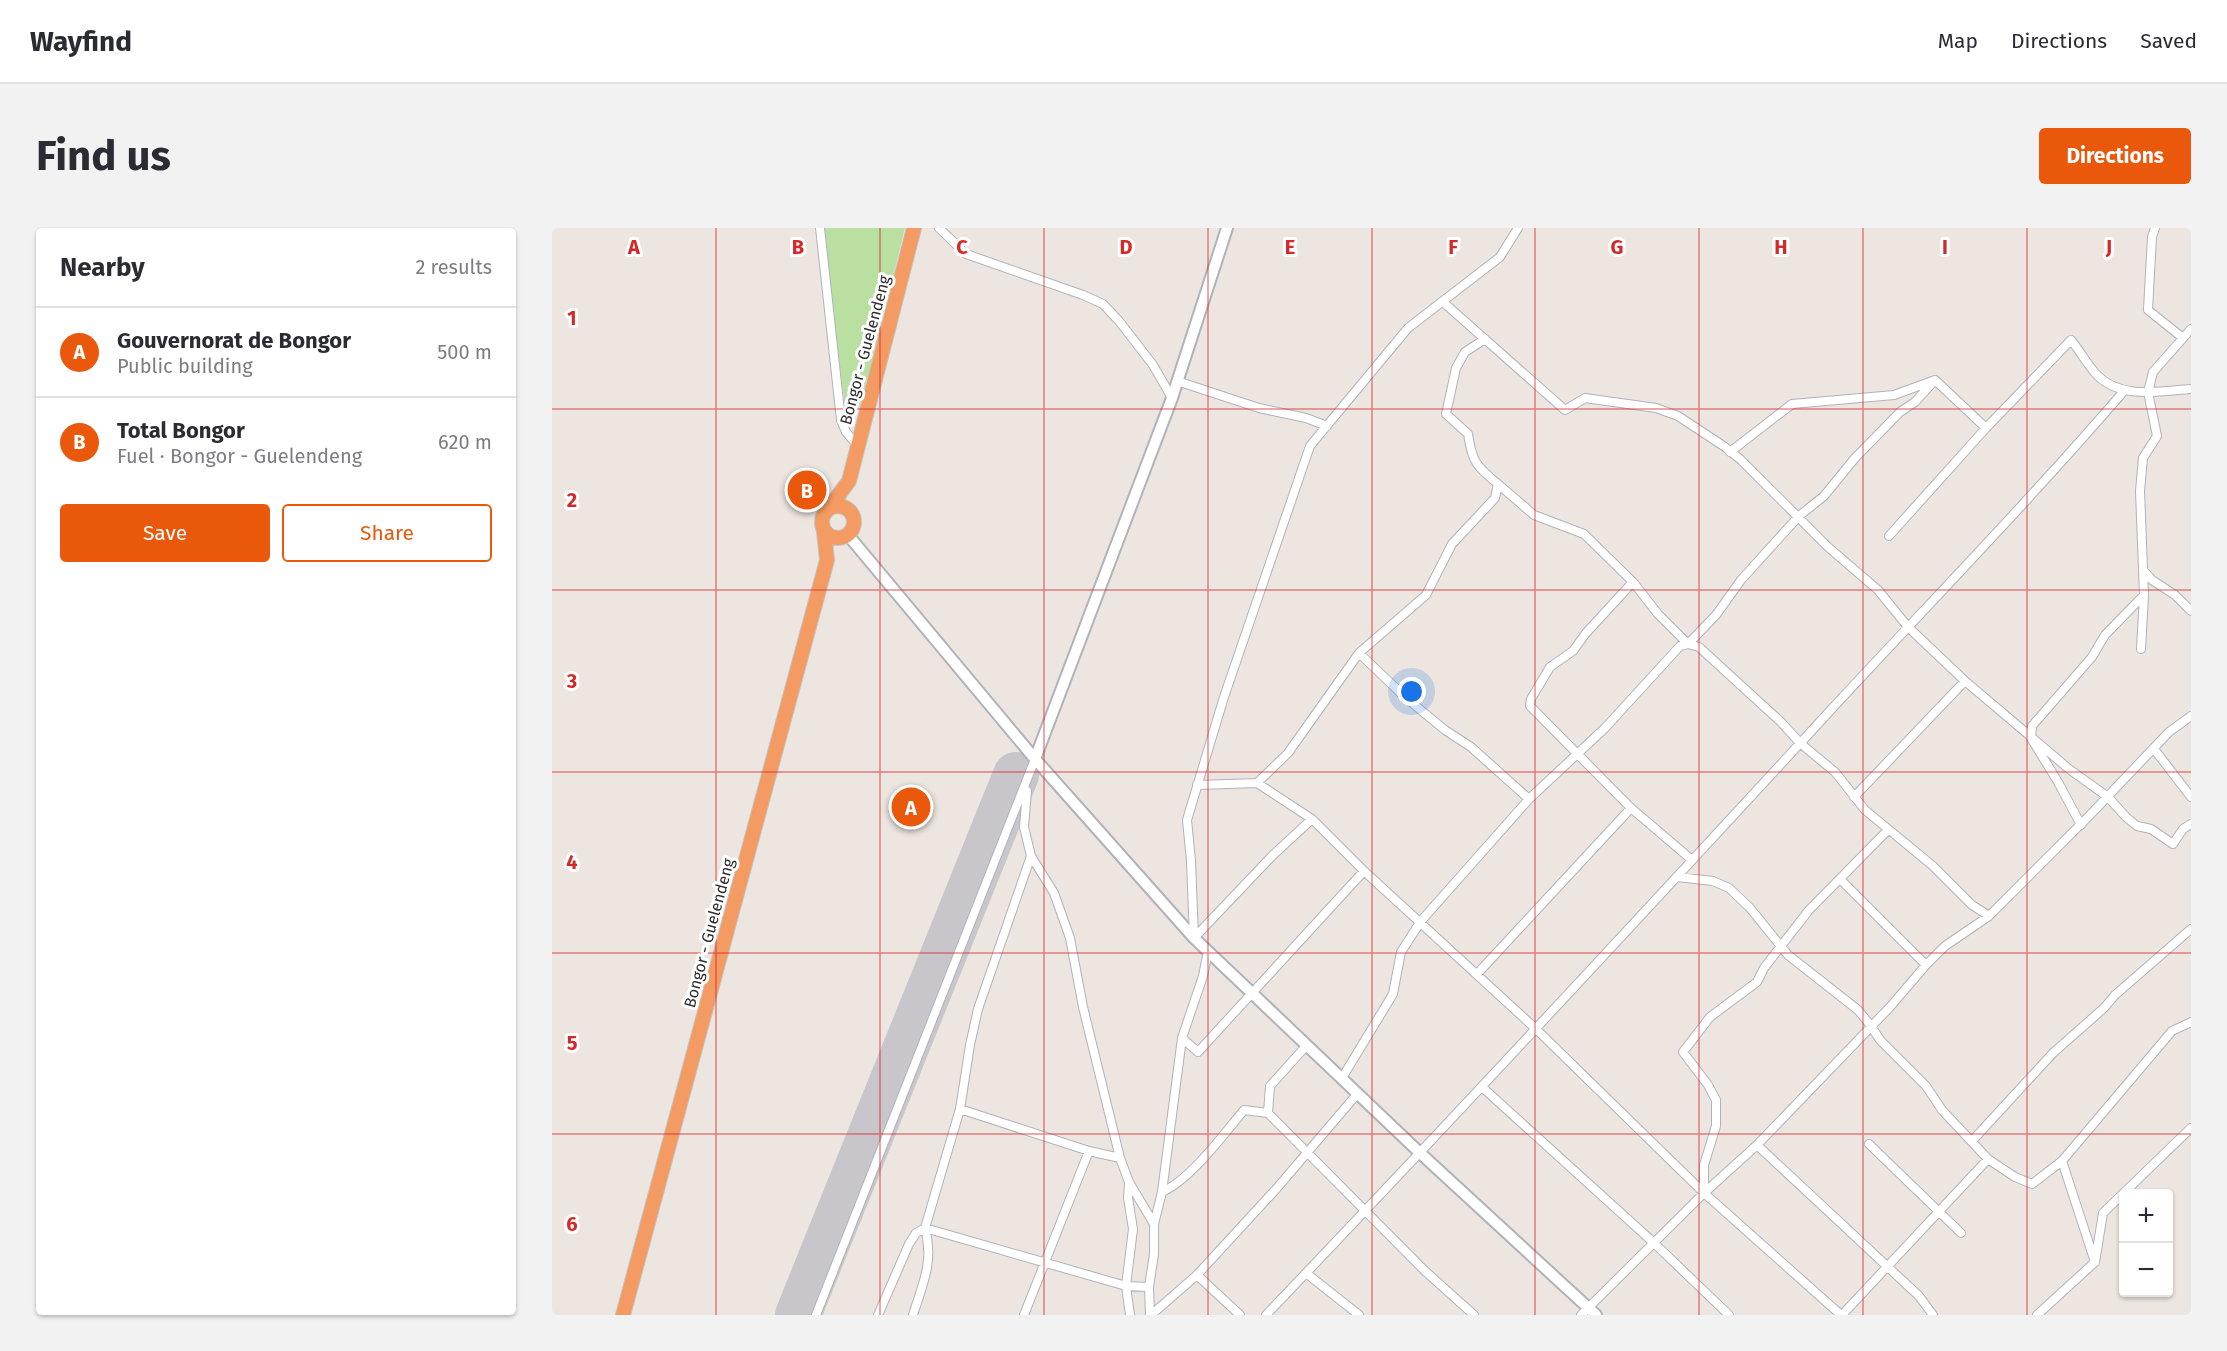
<!DOCTYPE html>
<html lang="en">
<head>
<meta charset="utf-8">
<style>
	body { margin:0; font-family:"Fira Sans",sans-serif; background:#f2f2f3; color:#2b2b33 }
	.controls { position:absolute; right:18px; bottom:18px; display:grid; overflow:hidden; border-radius:6px; box-shadow:0 2px 4px #0004 }
	.controls button { width:54px; height:54px; display:grid; place-items:center; padding:0; border:0; border-bottom:2px solid #e1e1e2; background:#fff; color:#2b2b33; font:30px sans-serif }
	.you { position:absolute; left:860px; top:464px; width:21px; height:21px; margin:-15px; border:4px solid #fff; border-radius:50%; background:#1a73e8; box-shadow:0 0 0 9px #1a73e833 }
	.badge { display:grid; place-items:center; width:39px; height:39px; border-radius:50%; background:#ea580c; color:#fff; font-size:20px; font-weight:700 }
	.pin { position:absolute; translate:-50% -50%; border:3px solid #fff; box-shadow:0 2px 6px #0006 }
	.list { margin:0; padding:0; list-style:none }
	h2 { display:flex; justify-content:space-between; align-items:center; height:78px; margin:0; padding:0 24px; font-size:26px }
	h2 small { font-size:20px; font-weight:400; color:#7c7c81 }
	.list li { display:grid; grid-template-columns:39px 1fr auto; gap:18px; align-items:center; box-sizing:border-box; height:90px; padding:0 24px; border-top:2px solid #e1e1e2 }
	.list b { display:block; font-size:22px; white-space:nowrap }
	.list p { margin:0; font-size:20px; white-space:nowrap; color:#7c7c81 }
	.list em { font-size:20px; font-style:normal; color:#7c7c81 }
	.actions { display:flex; gap:12px; padding:18px 24px }
	.actions a { flex:1; padding:14px 0; border:2px solid #ea580c; border-radius:6px; text-align:center; font-size:21px; color:#ea580c }
	.actions .main { background:#ea580c; color:#fff }
	.map { position:relative; flex:none; width:1639px; height:1087px; overflow:hidden; border-radius:6px }
	header { display:flex; align-items:center; gap:36px; box-sizing:border-box; height:84px; padding:0 30px; background:#fff; border-bottom:2px solid #e1e1e2 }
	header strong { font-size:28px }
	nav { display:flex; gap:33px; margin-inline-start:auto; font-size:21px }
	.intro { display:flex; align-items:center; justify-content:space-between; box-sizing:border-box; height:144px; padding:0 36px }
	h1 { margin:0; font-size:42px }
	.button { padding:15px 27px; border-radius:6px; background:#ea580c; color:#fff; font-size:21px; font-weight:700 }
	main { display:flex; gap:36px; padding:0 36px }
	aside { flex:1; background:#fff; border-radius:6px; box-shadow:0 2px 4px #0004 }
	.map>svg:first-child { display:block }
	.green { fill:#b9e0a0 }
	.lines { fill:none; stroke-linecap:round; stroke-linejoin:round }
	.runway { stroke:#c8c6ca; stroke-width:46 }
	.street-casing { stroke:#b0b2bc; stroke-width:10 }
	.secondary-casing { stroke:#b0b2bc; stroke-width:14 }
	.highway-casing { stroke:#c4c4c4; stroke-width:16 }
	.street { stroke:#fff; stroke-width:8 }
	.secondary { stroke:#fff; stroke-width:10 }
	.highway { stroke:#f49b63; stroke-width:14 }
	.grid { fill:none; stroke:#d62828; stroke-width:1.5; stroke-opacity:0.55 }
	.labels { text-anchor:middle; dominant-baseline:central; stroke-width:6; stroke-linejoin:round; paint-order:stroke }
	.street-label { font-size:16px; fill:#2c2c2c; stroke:#fff }
	.grid-label { font-size:20px; text-anchor:middle; font-weight:bold; fill:#d62828; stroke:#fff; stroke-width:6; stroke-linejoin:round; paint-order:stroke }
</style>
</head>
<body>
<header>
<strong>Wayfind</strong>
<nav><a>Map</a><a>Directions</a><a>Saved</a></nav>
</header>
<div class="intro"><h1>Find us</h1><a class="button">Directions</a></div>
<main>
<aside>
<h2>Nearby<small>2 results</small></h2>
<ul class="list">
<li><span class="badge">A</span><div><b>Gouvernorat de Bongor</b><p>Public building</p></div><em>500 m</em></li>
<li><span class="badge">B</span><div><b>Total Bongor</b><p>Fuel · Bongor - Guelendeng</p></div><em>620 m</em></li>
</ul>
<div class="actions"><a class="main">Save</a><a>Share</a></div>
</aside>
<div class="map">
<svg width="1639" height="1087" viewBox="0 0 1639 1087">
	<rect width="100%" height="100%" fill="#ede6e0"/>
	<path class="green" d="M 271,0 L 353,0 L 321,130 L 308,177 L 302,187 L 294,185 L 275,44 Z"/>
	<g class="lines">
		<path class="runway" d="M 246,1087 L 464,547"/>
		<defs>
			<path id="street" d="M 268,0 L 289,192 L 294,204 L 305,217
				M 387,0 L 414,26 L 531,67 L 551,76 L 567,93 L 601,137 L 620,170
				M 1603,0 L 1600,9 L 1596,82 L 1631,110
				M 891,74 L 1013,182 L 1033,170 L 1104,180 L 1126,188 L 1173,219 L 1189,232 L 1276,319 L 1326,362 L 1356,399 L 1413,453 L 1517,541 L 1556,569 L 1574,589 L 1585,598 L 1599,601 L 1621,616 L 1631,601 L 1639,596
				M 625,153 L 707,180 L 754,190 L 775,198
				M 1178,224 L 1240,176 L 1342,167 L 1383,152 L 1434,200
				M 946,256 L 982,287 L 1032,306 L 1081,354 L 1106,386 L 1136,416 L 1164,387 L 1189,352 L 1247,288 L 1272,268 L 1303,230 L 1348,184 L 1363,174 L 1383,152
				M 1337,308 L 1434,200 L 1519,112 C 1528,123 1535,136 1544,146 C 1568,172 1608,163 1639,161
				M 1591,342 L 1600,352 L 1623,367 L 1639,383
				M 1081,354 L 1034,405 L 1021,423 L 998,439 L 979,471 L 978,478 L 1079,580 L 1140,632
				M 1589,421 L 1592,367 L 1588,263 L 1591,230 L 1605,208 L 1596,164 L 1601,144 L 1639,101
				M 807,425 L 854,470 L 893,502 L 919,519 L 977,571
				M 1602,521 L 1639,569
				M 705,555 L 736,525 L 807,425 L 874,367 L 900,316 L 943,270 L 946,256 C 925,239 920,234 916,206 L 894,186 L 904,140 L 913,124 L 933,111
				M 645,557 L 705,555 L 760,591 L 812,643 L 984,801 L 1152,965 L 1289,1087
				M 475,563 L 472,599 L 479,628 L 502,665 L 518,710 L 531,779 L 568,930 L 577,954 L 602,996
				M 1302,569 L 1413,453
				M 1529,597 L 1506,554 L 1479,510 L 1480,498 L 1540,429 L 1553,407 L 1592,367
				M 1125,649 L 1161,653 L 1177,660 L 1198,680 L 1236,727 L 1306,782 L 1319,798 L 1328,812 L 1374,858 L 1390,882 L 1436,931 L 1463,949 L 1480,956 L 1510,933
				M 1288,651 L 1374,737
				M 642,710 L 639,633 L 635,592 L 672,469 L 758,218 L 856,100 L 948,29 L 966,0
				M 642,710 L 721,627 L 760,591
				M 925,746 L 1079,580
				M 630,810 L 646,824 L 812,643
				M 790,850 L 841,766 L 849,724 L 869,693 L 977,571 L 1053,500 L 1128,418 L 1136,416 L 1147,419 L 1229,494 L 1248,515 L 1283,544 L 1313,582 L 1381,638 L 1420,677 L 1437,688
				M 930,859 L 1102,1015 L 1177,1087
				M 408,881 L 537,923 L 568,930
				M 716,885 L 873,1043 L 922,1087
				M 1420,913 L 1501,825 L 1552,780 L 1563,767 L 1639,701
				M 1317,916 L 1409,1005
				M 1205,917 L 1367,1068 L 1381,1087
				M 577,955 L 576,970 L 581,1001 L 574,1058 L 578,1087
				M 610,964 C 638,952 672,906 692,882 L 716,885 L 718,858 L 755,817
				M 1152,965 L 1152,937 L 1164,898 L 1164,872 L 1156,857 L 1131,824 L 1158,789 L 1205,754 L 1212,740 L 1257,682 L 1336,602
				M 1543,1034 L 1510,933 L 1620,803 L 1639,794
				M 754,1045 L 807,1087
				M 645,1047 L 688,1087
				M 264,1087 L 483,531
				M 326,1087 L 357,1016 L 364,1005 L 373,1000 L 574,1058 L 597,1059
				M 361,1087 C 371,1055 382,1034 373,1000 L 408,881 L 418,817 L 426,781 L 479,628
				M 472,1087 L 537,923
				M 598,1087 L 597,1059 L 602,1026 L 602,996 L 610,964 L 630,810 L 651,748 L 656,723
				M 599,1087 L 645,1047 L 725,960 L 806,865
				M 714,1087 C 904,888 1090,687 1276,485 C 1375,378 1477,273 1572,163
				M 1029,1087 L 1152,965 L 1205,917 L 1338,779 L 1374,737 L 1393,718 L 1437,688 L 1537,588 L 1617,504 L 1639,488
				M 1290,1087 L 1436,931
				M 1485,1087 L 1543,1034 L 1551,985 L 1639,900"/>
			<path id="secondary" d="M 296,307 L 483,531 L 642,710 L 867,924 L 1044,1087
				M 483,531 L 620,170 L 675,0"/>
			<path id="highway" d="M270 294a16 16 0 1 1 32 0a16 16 0 1 1-32 0Z
				M 277,280 L 297,253 L 362,0
				M 71,1087 L 275,332 L 272,304"/>
		</defs>
		<use href="#street" class="street-casing"/>
		<use href="#secondary" class="secondary-casing"/>
		<use href="#highway" class="highway-casing"/>
		<use href="#street" class="street"/>
		<use href="#secondary" class="secondary"/>
		<use href="#highway" class="highway"/>
	</g>
	<path class="grid" d="M 164,0 L 164,1087M 328,0 L 328,1087M 492,0 L 492,1087M 656,0 L 656,1087M 820,0 L 820,1087M 983,0 L 983,1087M 1147,0 L 1147,1087M 1311,0 L 1311,1087M 1475,0 L 1475,1087M 0,181 L 1639,181M 0,362 L 1639,362M 0,544 L 1639,544M 0,725 L 1639,725M 0,906 L 1639,906"/>
	<g class="labels">
		<g class="street-label">
			<text transform="translate(313 122) rotate(-75)">Bongor - Guelendeng</text>
			<text transform="translate(157 705) rotate(-75)">Bongor - Guelendeng</text>
		</g>
	</g>
	<g class="grid-label">
		<text x="82" y="26">A</text>
		<text x="246" y="26">B</text>
		<text x="410" y="26">C</text>
		<text x="574" y="26">D</text>
		<text x="738" y="26">E</text>
		<text x="901" y="26">F</text>
		<text x="1065" y="26">G</text>
		<text x="1229" y="26">H</text>
		<text x="1393" y="26">I</text>
		<text x="1557" y="26">J</text>
		<text x="20" y="97">1</text>
		<text x="20" y="279">2</text>
		<text x="20" y="460">3</text>
		<text x="20" y="641">4</text>
		<text x="20" y="822">5</text>
		<text x="20" y="1003">6</text>
	</g>
</svg>
<div class="controls">
<button>+</button>
<button>−</button>
</div>
<div class="you"></div>
<div class="pin badge" style="left:359px;top:579px">A</div>
<div class="pin badge" style="left:255px;top:262px">B</div>
</div>
</main>
</body>
</html>
